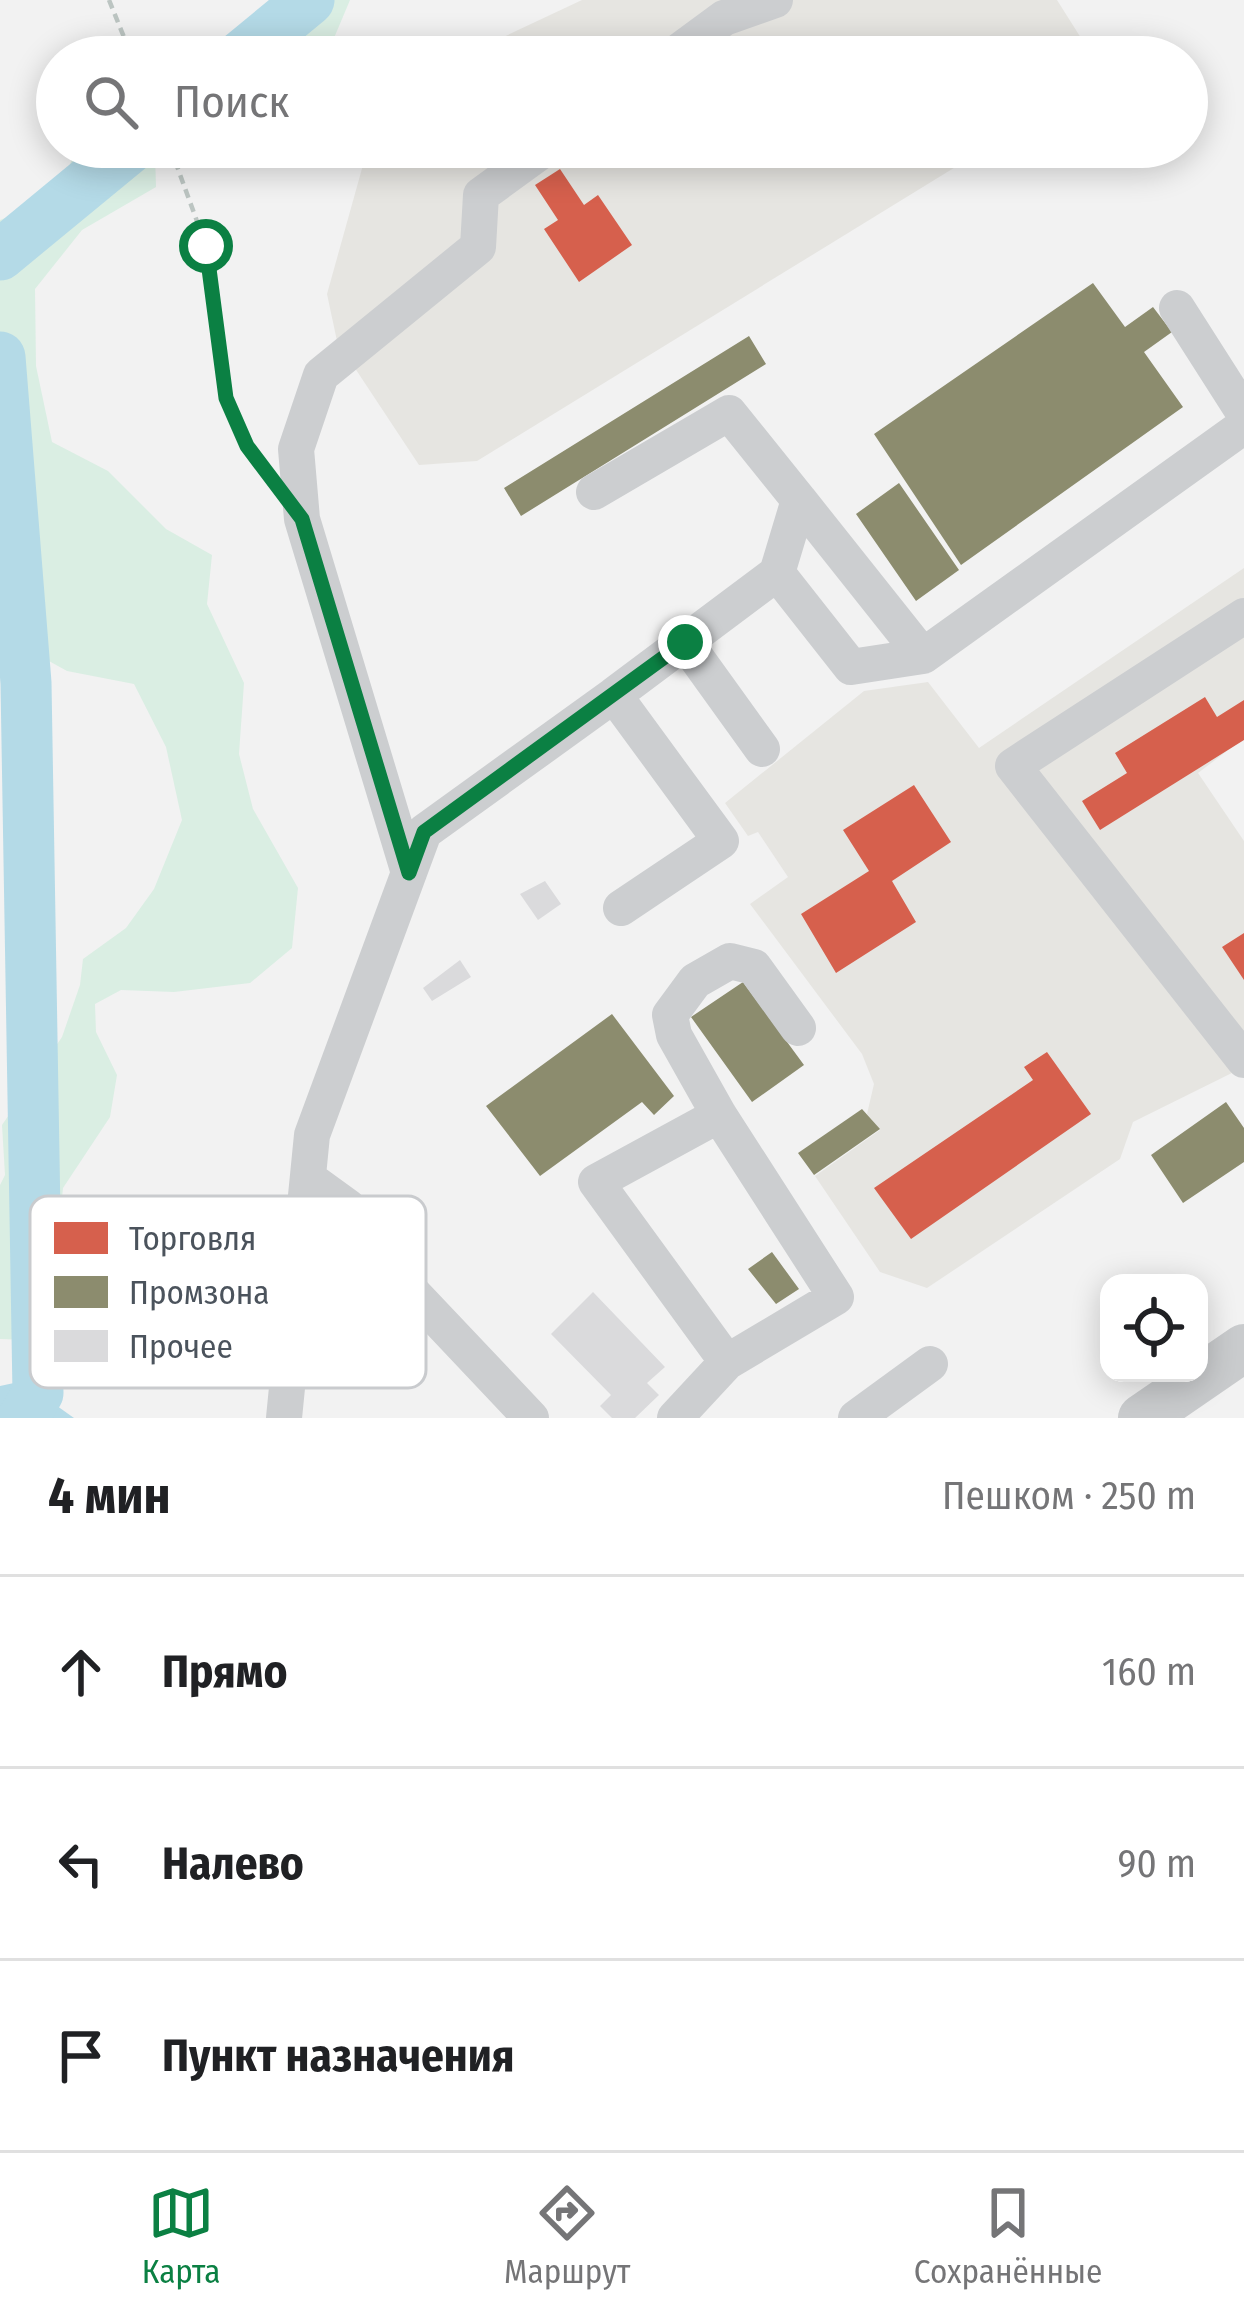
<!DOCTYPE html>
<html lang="ru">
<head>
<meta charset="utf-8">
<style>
	body { margin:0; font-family:"Fira Sans Condensed",sans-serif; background:#f6f6f6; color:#202124 }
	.controls { position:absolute; right:36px; bottom:36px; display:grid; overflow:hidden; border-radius:24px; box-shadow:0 6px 30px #0003 }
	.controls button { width:108px; height:108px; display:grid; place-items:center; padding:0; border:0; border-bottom:3px solid #e0e0e0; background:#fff; color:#202124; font:60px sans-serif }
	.stop { position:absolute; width:36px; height:36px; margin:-27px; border:9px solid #0b8043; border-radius:50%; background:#fff }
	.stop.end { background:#0b8043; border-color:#fff; box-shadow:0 3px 12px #0008 }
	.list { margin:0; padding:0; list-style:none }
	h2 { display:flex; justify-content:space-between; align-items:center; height:156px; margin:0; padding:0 48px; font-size:51px }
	h2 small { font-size:39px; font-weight:400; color:#757577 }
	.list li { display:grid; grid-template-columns:78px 1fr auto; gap:36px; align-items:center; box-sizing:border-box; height:192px; padding:0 48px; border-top:3px solid #e0e0e0 }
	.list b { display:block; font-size:45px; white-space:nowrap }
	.list em { font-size:39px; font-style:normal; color:#757577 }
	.icon { flex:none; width:66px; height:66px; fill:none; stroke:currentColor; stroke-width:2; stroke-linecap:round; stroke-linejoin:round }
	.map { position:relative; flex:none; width:1244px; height:1418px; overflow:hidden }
	.search { position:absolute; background:#fff; box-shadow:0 6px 30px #0003; left:36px; right:36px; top:36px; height:132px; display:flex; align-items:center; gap:30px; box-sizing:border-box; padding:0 42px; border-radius:66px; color:#757577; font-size:45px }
	.sheet { height:732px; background:#fff }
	nav { display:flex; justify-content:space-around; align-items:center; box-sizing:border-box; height:168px; border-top:3px solid #e0e0e0; background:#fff; font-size:33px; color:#757577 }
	nav a { display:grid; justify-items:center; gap:6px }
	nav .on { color:#0b8043 }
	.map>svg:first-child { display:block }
	.commercial { fill:#e6e5e1 }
	.green { fill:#daeee3 }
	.water { fill:#b4dae7 }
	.shops { fill:#d6604d }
	.industry { fill:#8c8c6e }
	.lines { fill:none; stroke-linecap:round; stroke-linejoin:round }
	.river { stroke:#b4dae7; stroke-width:51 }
	.building { fill:#dadadc }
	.path { stroke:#bcc5c2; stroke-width:4.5; stroke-dasharray:9 6; stroke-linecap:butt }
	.minor { stroke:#ccced0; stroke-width:36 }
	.major { stroke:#c9cbcd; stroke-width:48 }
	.route { stroke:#0b8043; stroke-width:15 }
	.key { fill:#fff; stroke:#c9cbce; stroke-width:3 }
	.key-label { font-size:33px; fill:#4b535c }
</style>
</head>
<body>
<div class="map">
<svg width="1244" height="1418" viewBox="0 0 1244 1418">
	<rect width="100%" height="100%" fill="#f2f2f2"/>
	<path class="commercial" d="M 582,0 L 1057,0 L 1093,57 L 461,57 Z
		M 368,147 L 988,147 L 477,461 L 419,465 L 337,341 L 327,294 Z
		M 1244,568 L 1244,738 L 1198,773 L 1244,841 L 1244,1067 L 1133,1122 L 1120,1159 L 927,1288 L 880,1272 L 815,1176 L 880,1130 L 867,1114 L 874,1084 L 862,1054 L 750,904 L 788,877 L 758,832 L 748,836 L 725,803 L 864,691 L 928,682 L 979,748 Z"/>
	<path class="green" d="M 291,0 L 350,0 L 326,57 L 268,57 Z
		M 75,147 L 152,147 L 155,153 L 156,187 L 82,230 L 35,289 L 36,366 L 52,442 L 108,471 L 166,529 L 212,555 L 207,604 L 244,683 L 239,754 L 253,809 L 298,888 L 292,948 L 250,983 L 174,992 L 121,990 L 95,1004 L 96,1032 L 117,1075 L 110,1117 L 63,1188 L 55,1264 L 60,1341 L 0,1339 L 0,1185 L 5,1175 L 2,1125 L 62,1037 L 80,985 L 83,959 L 126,928 L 154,889 L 182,820 L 166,747 L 134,684 L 67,671 L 0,634 L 0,220 L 51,200 L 67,176 Z"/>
	<path class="water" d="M 14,1383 L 43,1396 L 74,1418 L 0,1418 L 0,1386 Z"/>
	<path class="shops" d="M 560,169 L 584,205 L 598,195 L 632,245 L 579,282 L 544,229 L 558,220 L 535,185 Z
		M 1205,697 L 1217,717 L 1244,700 L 1244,740 L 1100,830 L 1082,801 L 1127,773 L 1115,753 Z
		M 914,785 L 951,842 L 892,881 L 916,922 L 836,973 L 801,914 L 869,871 L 843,830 Z
		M 1244,933 L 1244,980 L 1222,947 Z
		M 1047,1052 L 1091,1114 L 911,1239 L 874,1188 L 1033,1080 L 1024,1067 Z"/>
	<path class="industry" d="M 1093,283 L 1125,327 L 1153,307 L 1172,332 L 1144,352 L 1183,407 L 961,565 L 874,434 Z
		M 749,336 L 766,364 L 521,516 L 504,488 Z
		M 899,483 L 959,570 L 916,601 L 856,514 Z
		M 743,982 L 804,1065 L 752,1102 L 691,1017 Z
		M 612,1014 L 674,1096 L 654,1115 L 642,1102 L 540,1176 L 486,1106 Z
		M 1226,1102 L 1244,1128 L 1244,1162 L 1183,1203 L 1151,1155 Z
		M 862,1109 L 880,1129 L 814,1175 L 798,1153 Z
		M 772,1252 L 799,1289 L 776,1304 L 748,1269 Z"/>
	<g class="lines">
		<path class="river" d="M 240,57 L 309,0
			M 0,255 L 131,147
			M 0,357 L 26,683 L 38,1393 L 23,1418"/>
	</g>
	<path class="building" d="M 545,881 L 561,904 L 538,920 L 520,894 Z
		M 460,960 L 471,977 L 432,1001 L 423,988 Z
		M 593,1292 L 665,1367 L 647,1383 L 659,1395 L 635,1418 L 612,1418 L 600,1406 L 611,1395 L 551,1334 Z"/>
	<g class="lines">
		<path class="path" d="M 109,0 L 132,57
			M 170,147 L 206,246 L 226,398 L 247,445 L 263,466"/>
		<path class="minor" d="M 671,57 L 724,18 L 775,0
			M 1177,308 L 1244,413
			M 594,492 L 729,413 L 799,500 L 777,573 L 614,695
			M 799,500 L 923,656
			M 777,573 L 851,667 L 923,656 L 1244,426
			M 1244,616 L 1013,766 L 1244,1060
			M 685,642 L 762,749
			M 409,873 L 302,519 L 296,449 L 321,375 L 478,247 L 481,195 L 547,147
			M 719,1115 L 596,1182 L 727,1362
			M 308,1178 L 348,1207 L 410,1290 L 531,1418
			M 284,1418 L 312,1135 L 424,832 L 614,695 L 721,841 L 621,908
			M 675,1418 L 727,1362 L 836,1297 L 719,1115 L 674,1035 L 670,1015 L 695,981 L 730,961 L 754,967 L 798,1028
			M 856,1418 L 930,1364"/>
		<path class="major" d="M 1142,1418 L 1244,1348"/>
	</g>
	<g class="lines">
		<path class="route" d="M 206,246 L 226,398 L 247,446 L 302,519 L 409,873 L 424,832 L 685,642"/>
	</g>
	<rect x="30" y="1196" width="396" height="192" rx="18" class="key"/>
	<rect x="54" y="1222" width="54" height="32" fill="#d6604d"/>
	<rect x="54" y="1276" width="54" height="32" fill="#8c8c6e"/>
	<rect x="54" y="1330" width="54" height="32" fill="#dadadc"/>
	<g class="key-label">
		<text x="129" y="1250">Торговля</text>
		<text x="129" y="1304">Промзона</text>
		<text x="129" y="1358">Прочее</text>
	</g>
</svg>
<div class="controls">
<button><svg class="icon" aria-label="locate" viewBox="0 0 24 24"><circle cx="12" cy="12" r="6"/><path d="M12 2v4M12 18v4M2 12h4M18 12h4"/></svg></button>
</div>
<div class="stop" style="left:206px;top:246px"></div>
<div class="stop end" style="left:685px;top:642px"></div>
<div class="search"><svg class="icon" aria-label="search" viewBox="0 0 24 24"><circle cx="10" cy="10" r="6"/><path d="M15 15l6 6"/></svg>Поиск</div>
</div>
<section class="sheet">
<h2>4 мин<small>Пешком · 250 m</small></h2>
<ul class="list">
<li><svg class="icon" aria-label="ahead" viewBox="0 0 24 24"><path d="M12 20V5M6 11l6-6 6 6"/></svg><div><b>Прямо</b></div><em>160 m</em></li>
<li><svg class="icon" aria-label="left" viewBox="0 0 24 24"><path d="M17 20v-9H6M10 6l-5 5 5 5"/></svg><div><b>Налево</b></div><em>90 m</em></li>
<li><svg class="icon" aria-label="arrive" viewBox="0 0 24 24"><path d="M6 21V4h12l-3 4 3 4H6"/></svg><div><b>Пункт назначения</b></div></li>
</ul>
</section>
<nav>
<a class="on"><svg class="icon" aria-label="map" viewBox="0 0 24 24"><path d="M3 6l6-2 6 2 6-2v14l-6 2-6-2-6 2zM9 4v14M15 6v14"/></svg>Карта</a>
<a><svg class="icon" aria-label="directions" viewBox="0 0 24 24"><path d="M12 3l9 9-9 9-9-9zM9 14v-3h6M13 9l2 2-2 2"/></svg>Маршрут</a>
<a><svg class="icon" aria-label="saved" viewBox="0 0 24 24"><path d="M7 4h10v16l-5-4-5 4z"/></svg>Сохранённые</a>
</nav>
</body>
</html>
